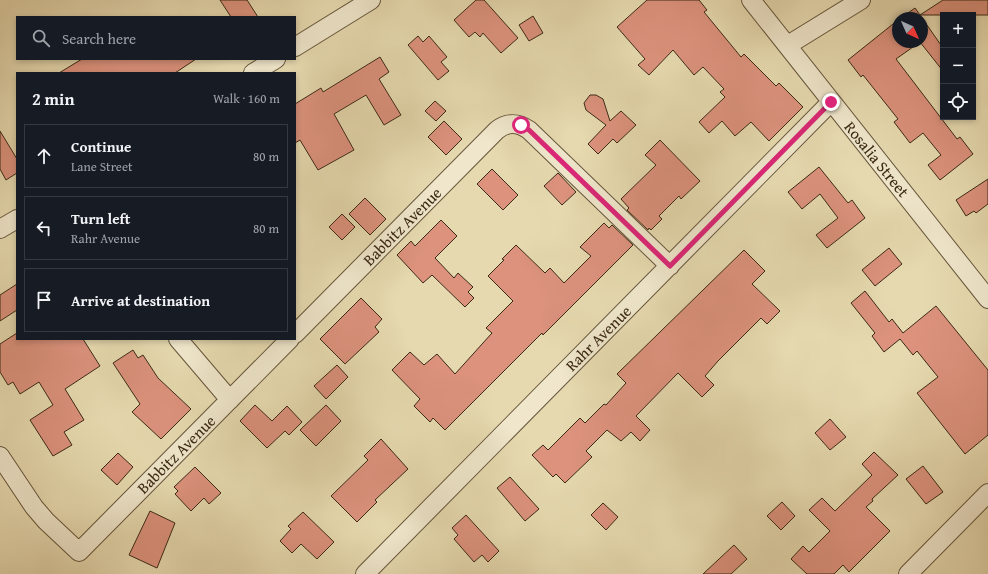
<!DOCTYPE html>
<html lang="en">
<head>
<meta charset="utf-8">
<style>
	body { margin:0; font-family:"Gentium Book Plus",serif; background:#242831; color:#f1f3f6 }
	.controls { position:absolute; right:12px; top:12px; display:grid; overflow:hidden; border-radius:0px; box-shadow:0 2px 6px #0003 }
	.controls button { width:36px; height:36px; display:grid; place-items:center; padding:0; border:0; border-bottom:1px solid #363941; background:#171b24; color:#f1f3f6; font:20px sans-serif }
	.compass { position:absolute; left:892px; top:12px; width:36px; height:36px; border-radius:50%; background:#171b24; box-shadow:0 2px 6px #0003; rotate:135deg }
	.stop { position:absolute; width:12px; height:12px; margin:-9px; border:3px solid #db2777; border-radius:50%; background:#fff }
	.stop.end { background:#db2777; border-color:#fff; box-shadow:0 1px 4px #0008 }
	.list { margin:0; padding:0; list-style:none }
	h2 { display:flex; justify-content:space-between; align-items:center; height:52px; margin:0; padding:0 16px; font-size:17px }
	h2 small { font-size:13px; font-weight:400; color:#9ea1a6 }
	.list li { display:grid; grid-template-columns:26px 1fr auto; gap:12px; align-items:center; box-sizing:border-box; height:64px; margin:0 8px 8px; padding:0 8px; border:1px solid #363941; border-radius:0px }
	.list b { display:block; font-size:15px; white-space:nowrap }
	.list p { margin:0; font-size:13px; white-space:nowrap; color:#9ea1a6 }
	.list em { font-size:13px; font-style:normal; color:#9ea1a6 }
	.icon { flex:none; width:22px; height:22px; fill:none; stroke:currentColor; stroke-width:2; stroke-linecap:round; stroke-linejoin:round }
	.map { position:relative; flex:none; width:988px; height:574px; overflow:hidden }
	.search { position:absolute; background:#171b24; box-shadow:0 2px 6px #0003; left:16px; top:16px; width:280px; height:44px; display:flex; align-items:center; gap:10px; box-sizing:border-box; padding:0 14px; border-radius:0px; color:#9ea1a6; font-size:15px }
	.panel { position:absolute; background:#171b24; box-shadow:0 2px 6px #0003; left:16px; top:72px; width:280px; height:268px; border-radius:0px }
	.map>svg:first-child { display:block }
	.building { fill:#dc927d; stroke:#3b2a14 }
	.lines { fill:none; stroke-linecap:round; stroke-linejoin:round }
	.street-casing { stroke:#66563b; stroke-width:20 }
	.street { stroke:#efe6cb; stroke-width:18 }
	.route { stroke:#db2777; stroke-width:5 }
	.labels { text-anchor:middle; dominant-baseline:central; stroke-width:3.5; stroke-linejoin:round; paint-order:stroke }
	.street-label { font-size:16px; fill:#3b2a14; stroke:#efe6cb }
</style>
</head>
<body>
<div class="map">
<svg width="988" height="574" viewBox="0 0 988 574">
	<rect width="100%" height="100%" fill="#e6d9af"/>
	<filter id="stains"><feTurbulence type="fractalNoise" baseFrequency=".005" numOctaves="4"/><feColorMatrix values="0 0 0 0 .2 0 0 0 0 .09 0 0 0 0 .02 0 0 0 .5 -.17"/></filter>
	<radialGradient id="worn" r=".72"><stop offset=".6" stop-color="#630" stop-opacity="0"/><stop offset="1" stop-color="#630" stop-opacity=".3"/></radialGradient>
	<path class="building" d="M 220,0 L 247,0 L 258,17 L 231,17 Z
		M 476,0 L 484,0 L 518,38 L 501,53 L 483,33 L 480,37 L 475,32 L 469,37 L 454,20 Z
		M 647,0 L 699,0 L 707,10 L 704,12 L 741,57 L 744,54 L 776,86 L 779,83 L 803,107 L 769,141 L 751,122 L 735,136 L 722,121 L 709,133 L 699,122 L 725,97 L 720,92 L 724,89 L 703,67 L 694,75 L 673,50 L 649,75 L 638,65 L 645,59 L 617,27 Z
		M 943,0 L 988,0 L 988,15 L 920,15 L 943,48 L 943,71 L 920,42 L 896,59 L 957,139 L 960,137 L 973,154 L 940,180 L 928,165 L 941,155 L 923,133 L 910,143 L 894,122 L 898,119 L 863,75 L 861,77 L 848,60 L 898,20 L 898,42 L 922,42 L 922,18 L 901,18 L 915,8 L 920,15 Z
		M 533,16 L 543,33 L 529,41 L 519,25 Z
		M 418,36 L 423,42 L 429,36 L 447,57 L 441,62 L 449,71 L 438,80 L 408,45 Z
		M 380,57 L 389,72 L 379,79 L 401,115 L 384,125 L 366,95 L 334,114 L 354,150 L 318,170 L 300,140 L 295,143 L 295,104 L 321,88 L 323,92 Z
		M 82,59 L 196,59 L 175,73 L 59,73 Z
		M 590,95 L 596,95 L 603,99 L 610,121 L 621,111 L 636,125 L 617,143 L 613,139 L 598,154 L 588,144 L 606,125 L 586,110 L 584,103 Z
		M 435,101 L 446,111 L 436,121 L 425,111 Z
		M 444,121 L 462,139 L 446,155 L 428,137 Z
		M 0,131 L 17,159 L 17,173 L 6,180 L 0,169 Z
		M 660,140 L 700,181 L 681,199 L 679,196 L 659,216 L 662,219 L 651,230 L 649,228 L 648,230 L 627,210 L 629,208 L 621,199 L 656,165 L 645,155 Z
		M 819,167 L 848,203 L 852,200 L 865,218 L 827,248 L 816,235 L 838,218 L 820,194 L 802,209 L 788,192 Z
		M 492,169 L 518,195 L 503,210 L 477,184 Z
		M 558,173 L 576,192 L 562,205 L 544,186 Z
		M 988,179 L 988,204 L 976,213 L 974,211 L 966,216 L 956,200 Z
		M 365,198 L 386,219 L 370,235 L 349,214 Z
		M 342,214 L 355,227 L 342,240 L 329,227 Z
		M 441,220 L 457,236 L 435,258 L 454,278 L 458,273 L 473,287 L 468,292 L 474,298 L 465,307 L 432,275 L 423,283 L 397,255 L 411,241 L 415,246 Z
		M 604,223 L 609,228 L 612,225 L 633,245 L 543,335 L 542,333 L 445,430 L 433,418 L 430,422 L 414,406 L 420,399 L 392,370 L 410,352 L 424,365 L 437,354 L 455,374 L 492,333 L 486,328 L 513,301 L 488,276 L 504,260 L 502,259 L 516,245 L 545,273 L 550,268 L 564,283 L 591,256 L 580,247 Z
		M 889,248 L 902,264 L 875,286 L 862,270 Z
		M 744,250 L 765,271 L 752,284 L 780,311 L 767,324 L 761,318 L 718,361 L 705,376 L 714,385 L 702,397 L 678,373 L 636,416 L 650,430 L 640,441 L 631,432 L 621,441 L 607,430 L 586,451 L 592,457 L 565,483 L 556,474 L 553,477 L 532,455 L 543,445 L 548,450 L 580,418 L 585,423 L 604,404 L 606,405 L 626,383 L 617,374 Z
		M 17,284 L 17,310 L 0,321 L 0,295 Z
		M 865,291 L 889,322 L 892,319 L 903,333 L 936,306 L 988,370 L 988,435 L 965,454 L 917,393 L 938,377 L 917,351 L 913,355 L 900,339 L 884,352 L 872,336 L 875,333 L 851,303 Z
		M 361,298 L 382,319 L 375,327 L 379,332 L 345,364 L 320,339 Z
		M 17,333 L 17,339 L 83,339 L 100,366 L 65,389 L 84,420 L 64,432 L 72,445 L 53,456 L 30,420 L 53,405 L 39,382 L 20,394 L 13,382 L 8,385 L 0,372 L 0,344 Z
		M 133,350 L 138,358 L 143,355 L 158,378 L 191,409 L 161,439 L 132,412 L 140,404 L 113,363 Z
		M 337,365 L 348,377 L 326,399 L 314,386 Z
		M 255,405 L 272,421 L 287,406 L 302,422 L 289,435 L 285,431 L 267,448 L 240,421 Z
		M 326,405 L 341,421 L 316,446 L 300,430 Z
		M 830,419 L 846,437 L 830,450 L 815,433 Z
		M 381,439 L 408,469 L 375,500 L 377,502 L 357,522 L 331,496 L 368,460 L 364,456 Z
		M 874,452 L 898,475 L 872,499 L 873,501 L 866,507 L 890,531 L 849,572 L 843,565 L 834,574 L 807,574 L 791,559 L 803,546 L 809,552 L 830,531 L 809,510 L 822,498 L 835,511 L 872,475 L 862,464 Z
		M 118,453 L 133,467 L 117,485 L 101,470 Z
		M 923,466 L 943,492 L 926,504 L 906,479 Z
		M 195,467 L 221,493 L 209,504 L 204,498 L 191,511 L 175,494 L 178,491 L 174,487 Z
		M 510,477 L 539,509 L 525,521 L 497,488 Z
		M 782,502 L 795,516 L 781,530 L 767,516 Z
		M 603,503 L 618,517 L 606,530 L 591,515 Z
		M 150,511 L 175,523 L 157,568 L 129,555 Z
		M 303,512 L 334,542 L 317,559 L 301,544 L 292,553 L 280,541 L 291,529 L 288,526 Z
		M 466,515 L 499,551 L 488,562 L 482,555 L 474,562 L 454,539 L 458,535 L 452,528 Z
		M 734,545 L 747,559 L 731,574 L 703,574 Z"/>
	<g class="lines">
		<defs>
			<path id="street" d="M 751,0 L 988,299
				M 788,45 L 861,0
				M 295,47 L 371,0
				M 253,73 L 276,59
				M 0,229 L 17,219
				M 295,334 L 497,130 C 508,122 517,122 529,130 L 670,266
				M 178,339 L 230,400
				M 0,456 L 34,507 L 46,521 L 79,552 L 290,339
				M 365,574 L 831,102
				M 908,574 L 988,493"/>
		</defs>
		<use href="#street" class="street-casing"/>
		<use href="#street" class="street"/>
	</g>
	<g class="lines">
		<path class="route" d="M 521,125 L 529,130 L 670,266 L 831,102"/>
	</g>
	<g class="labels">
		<g class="street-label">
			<text transform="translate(877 159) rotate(51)">Rosalia Street</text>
			<text transform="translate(402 226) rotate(-45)">Babbitz Avenue</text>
			<text transform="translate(598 338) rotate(-45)">Rahr Avenue</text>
			<text transform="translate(176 454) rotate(-45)">Babbitz Avenue</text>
		</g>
	</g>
	<rect width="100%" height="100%" filter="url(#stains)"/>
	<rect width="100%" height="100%" fill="url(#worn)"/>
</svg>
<div class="controls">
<button>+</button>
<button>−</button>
<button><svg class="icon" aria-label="locate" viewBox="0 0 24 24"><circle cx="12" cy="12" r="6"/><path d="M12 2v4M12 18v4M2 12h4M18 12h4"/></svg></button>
</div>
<svg class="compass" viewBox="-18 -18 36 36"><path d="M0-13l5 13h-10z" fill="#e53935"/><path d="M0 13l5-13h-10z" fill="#9ea1a6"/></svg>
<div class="stop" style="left:521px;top:125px"></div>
<div class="stop end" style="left:831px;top:102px"></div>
<div class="search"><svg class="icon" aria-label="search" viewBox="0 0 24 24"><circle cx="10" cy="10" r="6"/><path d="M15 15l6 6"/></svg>Search here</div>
<section class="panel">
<h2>2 min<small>Walk · 160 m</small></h2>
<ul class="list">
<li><svg class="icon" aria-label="ahead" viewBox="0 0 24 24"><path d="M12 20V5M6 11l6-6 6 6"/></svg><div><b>Continue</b><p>Lane Street</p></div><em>80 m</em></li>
<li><svg class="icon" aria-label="left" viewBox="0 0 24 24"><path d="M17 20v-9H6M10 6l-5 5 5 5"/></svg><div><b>Turn left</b><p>Rahr Avenue</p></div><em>80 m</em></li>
<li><svg class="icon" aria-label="arrive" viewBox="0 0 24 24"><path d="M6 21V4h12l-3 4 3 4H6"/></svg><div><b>Arrive at destination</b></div></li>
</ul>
</section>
</div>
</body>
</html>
